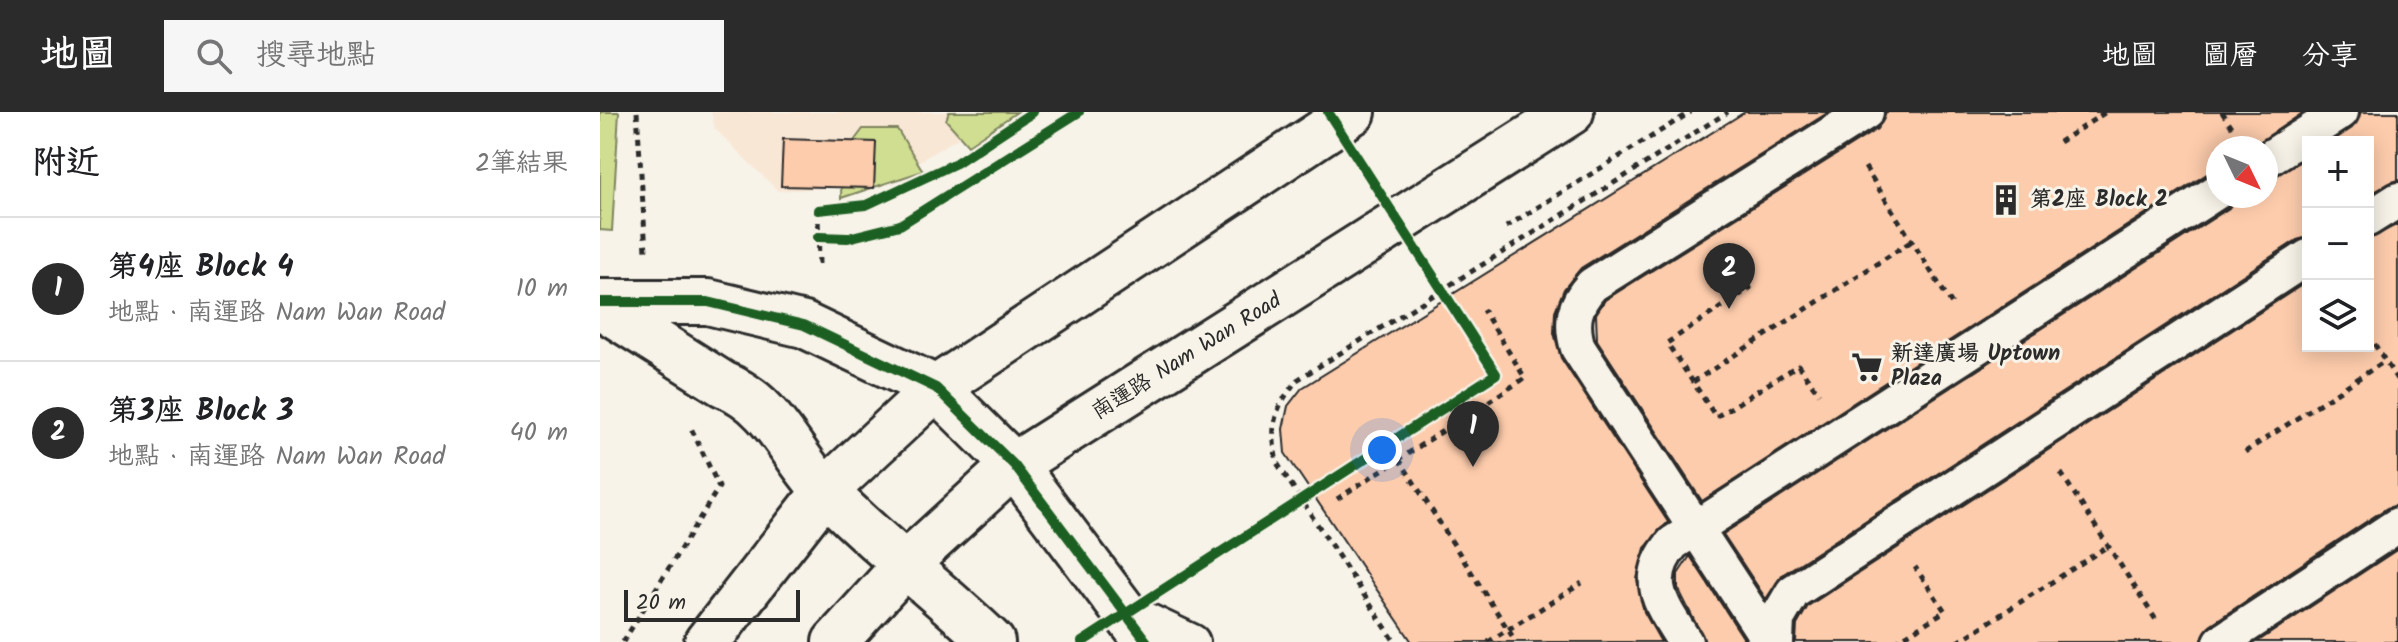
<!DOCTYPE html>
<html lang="zh-TW">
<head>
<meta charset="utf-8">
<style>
	body { margin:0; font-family:Kalam,"LXGW WenKai TC",sans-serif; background:#f6f6f6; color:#202124 }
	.controls { position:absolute; right:24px; top:24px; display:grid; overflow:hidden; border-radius:0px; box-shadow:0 4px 20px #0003 }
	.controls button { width:72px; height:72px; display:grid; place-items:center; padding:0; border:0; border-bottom:2px solid #e0e0e0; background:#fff; color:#202124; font:40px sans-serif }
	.compass { position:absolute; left:1606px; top:24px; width:72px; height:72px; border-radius:50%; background:#fff; box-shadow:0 4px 20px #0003; rotate:133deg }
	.scale { position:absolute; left:24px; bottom:20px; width:176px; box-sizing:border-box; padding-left:8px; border:4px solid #2b2b2b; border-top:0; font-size:22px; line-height:28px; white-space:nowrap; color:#2b2b2b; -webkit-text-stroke:6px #f7f3e8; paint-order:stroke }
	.you { position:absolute; left:782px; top:338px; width:28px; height:28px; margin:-20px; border:6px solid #fff; border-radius:50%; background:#1a73e8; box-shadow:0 0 0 12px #1a73e833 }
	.badge { display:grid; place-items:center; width:52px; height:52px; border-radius:50%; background:#2b2b2b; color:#fff; font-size:26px; font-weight:700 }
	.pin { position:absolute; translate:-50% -66px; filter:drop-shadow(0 2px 4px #0008) }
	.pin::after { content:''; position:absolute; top:42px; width:28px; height:24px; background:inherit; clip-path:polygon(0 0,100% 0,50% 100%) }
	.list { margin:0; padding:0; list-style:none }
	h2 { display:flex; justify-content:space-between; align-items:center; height:104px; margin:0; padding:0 32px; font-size:34px }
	h2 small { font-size:26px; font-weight:400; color:#757577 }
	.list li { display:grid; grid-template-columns:52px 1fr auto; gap:24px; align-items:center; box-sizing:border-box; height:144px; padding:0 32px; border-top:2px solid #e0e0e0 }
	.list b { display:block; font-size:30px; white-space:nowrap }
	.list p { margin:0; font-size:26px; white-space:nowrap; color:#757577 }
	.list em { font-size:26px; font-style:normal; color:#757577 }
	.icon { flex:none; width:44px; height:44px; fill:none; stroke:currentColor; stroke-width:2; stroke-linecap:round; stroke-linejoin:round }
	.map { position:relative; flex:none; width:1798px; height:530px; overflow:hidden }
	header { display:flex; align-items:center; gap:48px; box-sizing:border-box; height:112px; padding:0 40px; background:#2b2b2b; color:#fff }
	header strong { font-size:38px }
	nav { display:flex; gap:44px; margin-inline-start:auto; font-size:28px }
	.search { width:560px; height:72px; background:#f6f6f6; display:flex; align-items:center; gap:20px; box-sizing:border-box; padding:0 28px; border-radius:0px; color:#757577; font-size:30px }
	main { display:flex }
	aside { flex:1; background:#fff }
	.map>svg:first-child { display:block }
	.built { fill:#f9e7d6 }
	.green { fill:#d0de92; stroke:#7e845e; stroke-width:2 }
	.building { fill:#fdccac; stroke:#2b2b2b; stroke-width:2 }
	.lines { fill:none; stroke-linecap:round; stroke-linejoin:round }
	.service-casing { stroke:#2b2b2b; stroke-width:40 }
	.minor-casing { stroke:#2b2b2b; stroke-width:50 }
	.secondary-casing { stroke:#2b2b2b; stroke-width:50 }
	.path { stroke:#2b2b2b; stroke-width:5; stroke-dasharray:6 6; stroke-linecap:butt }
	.service { stroke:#f7f3e8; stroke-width:34 }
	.minor { stroke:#f7f3e8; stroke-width:44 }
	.secondary { stroke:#f7f3e8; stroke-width:44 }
	.cycleway-casing { stroke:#f7f3e8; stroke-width:15 }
	.cycleway { stroke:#1b5e20; stroke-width:10 }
	.labels { text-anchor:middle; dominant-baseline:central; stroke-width:6; stroke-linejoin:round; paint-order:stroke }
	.poi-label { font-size:22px; font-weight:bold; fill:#2b2b2b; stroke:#f7f3e8; text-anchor:start }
	.street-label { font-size:22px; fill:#2b2b2b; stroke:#f7f3e8 }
</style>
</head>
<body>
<header>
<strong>地圖</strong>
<div class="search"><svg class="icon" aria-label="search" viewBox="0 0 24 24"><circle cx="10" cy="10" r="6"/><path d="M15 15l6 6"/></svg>搜尋地點</div>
<nav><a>地圖</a><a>圖層</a><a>分享</a></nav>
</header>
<main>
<aside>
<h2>附近<small>2筆結果</small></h2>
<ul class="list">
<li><span class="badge">1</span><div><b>第4座 Block 4</b><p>地點 · 南運路 Nam Wan Road</p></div><em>10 m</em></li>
<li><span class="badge">2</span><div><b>第3座 Block 3</b><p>地點 · 南運路 Nam Wan Road</p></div><em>40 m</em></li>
</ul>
</aside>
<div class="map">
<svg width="1798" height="530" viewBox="0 0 1798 530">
	<rect width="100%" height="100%" fill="#f7f3e8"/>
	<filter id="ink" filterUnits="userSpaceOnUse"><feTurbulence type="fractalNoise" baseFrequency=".0125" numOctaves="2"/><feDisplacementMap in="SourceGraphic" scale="16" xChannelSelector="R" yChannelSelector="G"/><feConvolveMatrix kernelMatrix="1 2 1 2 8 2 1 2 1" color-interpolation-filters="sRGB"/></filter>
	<g filter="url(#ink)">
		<path class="built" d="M 111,0 L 401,0 L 280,73 L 178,79 L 115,17 Z"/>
		<path class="green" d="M 0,0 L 19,0 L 12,119 L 0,118 Z
			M 349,0 L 417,0 L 368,33 L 346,8 Z
			M 263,17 L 297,17 L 323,59 L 241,86 L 242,45 Z"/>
		<path class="building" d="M 1145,0 L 1229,0 L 981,156 L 964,177 L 955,199 L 954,221 L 961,246 L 1068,410 L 1045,436 L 1037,467 L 1044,500 L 1061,530 L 812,530 L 685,341 L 683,317 L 688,294 L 702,276 Z
			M 1286,0 L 1704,0 L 1651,36 L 1618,36 L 1618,59 L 1607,62 L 1102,389 L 997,228 L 996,202 L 1005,188 L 1277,17 Z
			M 1761,0 L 1798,0 L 1798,68 L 1768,83 L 1768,30 L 1731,30 L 1752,16 Z
			M 183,27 L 276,30 L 274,76 L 181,74 Z
			M 1708,45 L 1708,125 L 1697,128 L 1182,463 L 1166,487 L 1123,422 L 1629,96 L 1637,84 L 1666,84 L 1666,68 Z
			M 1798,112 L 1798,393 L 1787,396 L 1610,513 L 1601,530 L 1196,530 L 1197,513 L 1208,494 L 1708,169 L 1708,234 L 1768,234 L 1768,127 Z
			M 1798,437 L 1798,530 L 1657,530 Z
			M 1090,444 L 1146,530 L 1105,530 L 1078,476 L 1078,462 Z"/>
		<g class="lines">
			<defs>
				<path id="service" d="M 1666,48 L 1741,0
					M 1768,107 L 1798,88
					M 526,499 L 592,530
					M 1085,530 C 1062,494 1041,468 1073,431 L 1618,79
					M 1170,530 L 978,236 C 970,210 974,193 992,173 L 1266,0
					M 1176,530 L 1177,507 L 1193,480 L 1708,145
					M 1621,530 L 1798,413"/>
				<path id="minor" d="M 0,190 L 108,190 L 204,213 L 336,276 L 414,353 L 547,530
					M 0,194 L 123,272 C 175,292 191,345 227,381 C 279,434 339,479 392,530"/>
				<path id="secondary" d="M 107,530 L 225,379 L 336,276 L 753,0
					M 235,530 L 306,452 L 414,353 L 971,0"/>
			</defs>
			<use href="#service" class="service-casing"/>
			<use href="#minor" class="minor-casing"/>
			<use href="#secondary" class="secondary-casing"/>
			<path class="path" d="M 37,0 L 46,139
				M 1622,0 L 1632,15
				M 1459,30 L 1506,0
				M 1265,55 L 1354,196
				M 218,98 L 219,154
				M 906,115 L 1091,0
				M 1129,143 L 1150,176 L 1067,231 L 1116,305 L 1198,253 L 1219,282
				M 1768,222 L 1798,269
				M 1093,270 L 1312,129
				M 1645,340 L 1785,249
				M 799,347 L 916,530
				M 1461,361 L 1558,511
				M 737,387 L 925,266 L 883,198
				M 793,527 L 677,351 C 670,312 673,299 697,268 L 1128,0
				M 23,530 L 119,375 L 91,316
				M 888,530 L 982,471
				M 1295,530 L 1345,499 L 1315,455
				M 1358,530 L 1508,434"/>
			<use href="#service" class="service"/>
			<use href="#minor" class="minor"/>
			<use href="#secondary" class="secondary"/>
			<defs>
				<path id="cycleway" d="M 218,98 L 266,93 L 356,51 L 433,0
					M 218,125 L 248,126 L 300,113 L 479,0
					M 0,190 L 108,190 L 204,213 L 336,276 L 414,353 L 547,530
					M 482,530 L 896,262 L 728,0"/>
			</defs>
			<use href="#cycleway" class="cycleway-casing"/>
			<use href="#cycleway" class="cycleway"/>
		</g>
	</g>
	<defs>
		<symbol id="building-bare" viewBox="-9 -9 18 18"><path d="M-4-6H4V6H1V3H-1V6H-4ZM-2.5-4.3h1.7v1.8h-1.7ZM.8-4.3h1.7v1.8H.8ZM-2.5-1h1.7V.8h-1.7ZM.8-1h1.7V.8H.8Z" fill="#2b2b2b" stroke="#f7f3e8" stroke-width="2.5" paint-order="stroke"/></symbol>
		<symbol id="supermarket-bare" viewBox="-9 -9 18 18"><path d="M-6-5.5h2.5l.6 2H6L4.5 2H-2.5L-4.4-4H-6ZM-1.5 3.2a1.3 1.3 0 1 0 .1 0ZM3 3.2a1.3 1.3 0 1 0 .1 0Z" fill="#2b2b2b" stroke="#f7f3e8" stroke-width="2.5" paint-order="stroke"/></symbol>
	</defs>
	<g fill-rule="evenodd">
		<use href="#building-bare" x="1384" y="66" width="44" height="44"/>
		<use href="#supermarket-bare" x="1245" y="233" width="44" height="44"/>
	</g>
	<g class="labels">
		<g class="poi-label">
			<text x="1430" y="88">第2座 Block 2</text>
			<text x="1291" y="242">新達廣場 Uptown<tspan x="1291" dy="25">Plaza</tspan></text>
		</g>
		<g class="street-label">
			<text transform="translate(587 245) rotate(-32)">南運路 Nam Wan Road</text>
		</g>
	</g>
</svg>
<div class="controls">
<button>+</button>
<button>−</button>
<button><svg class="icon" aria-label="layers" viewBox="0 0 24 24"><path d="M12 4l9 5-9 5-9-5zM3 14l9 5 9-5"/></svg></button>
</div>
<svg class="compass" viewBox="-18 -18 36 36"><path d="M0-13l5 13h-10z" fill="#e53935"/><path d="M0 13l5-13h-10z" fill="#757577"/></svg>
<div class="scale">20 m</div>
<div class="you"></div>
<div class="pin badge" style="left:873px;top:355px">1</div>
<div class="pin badge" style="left:1129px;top:197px">2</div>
</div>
</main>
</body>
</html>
